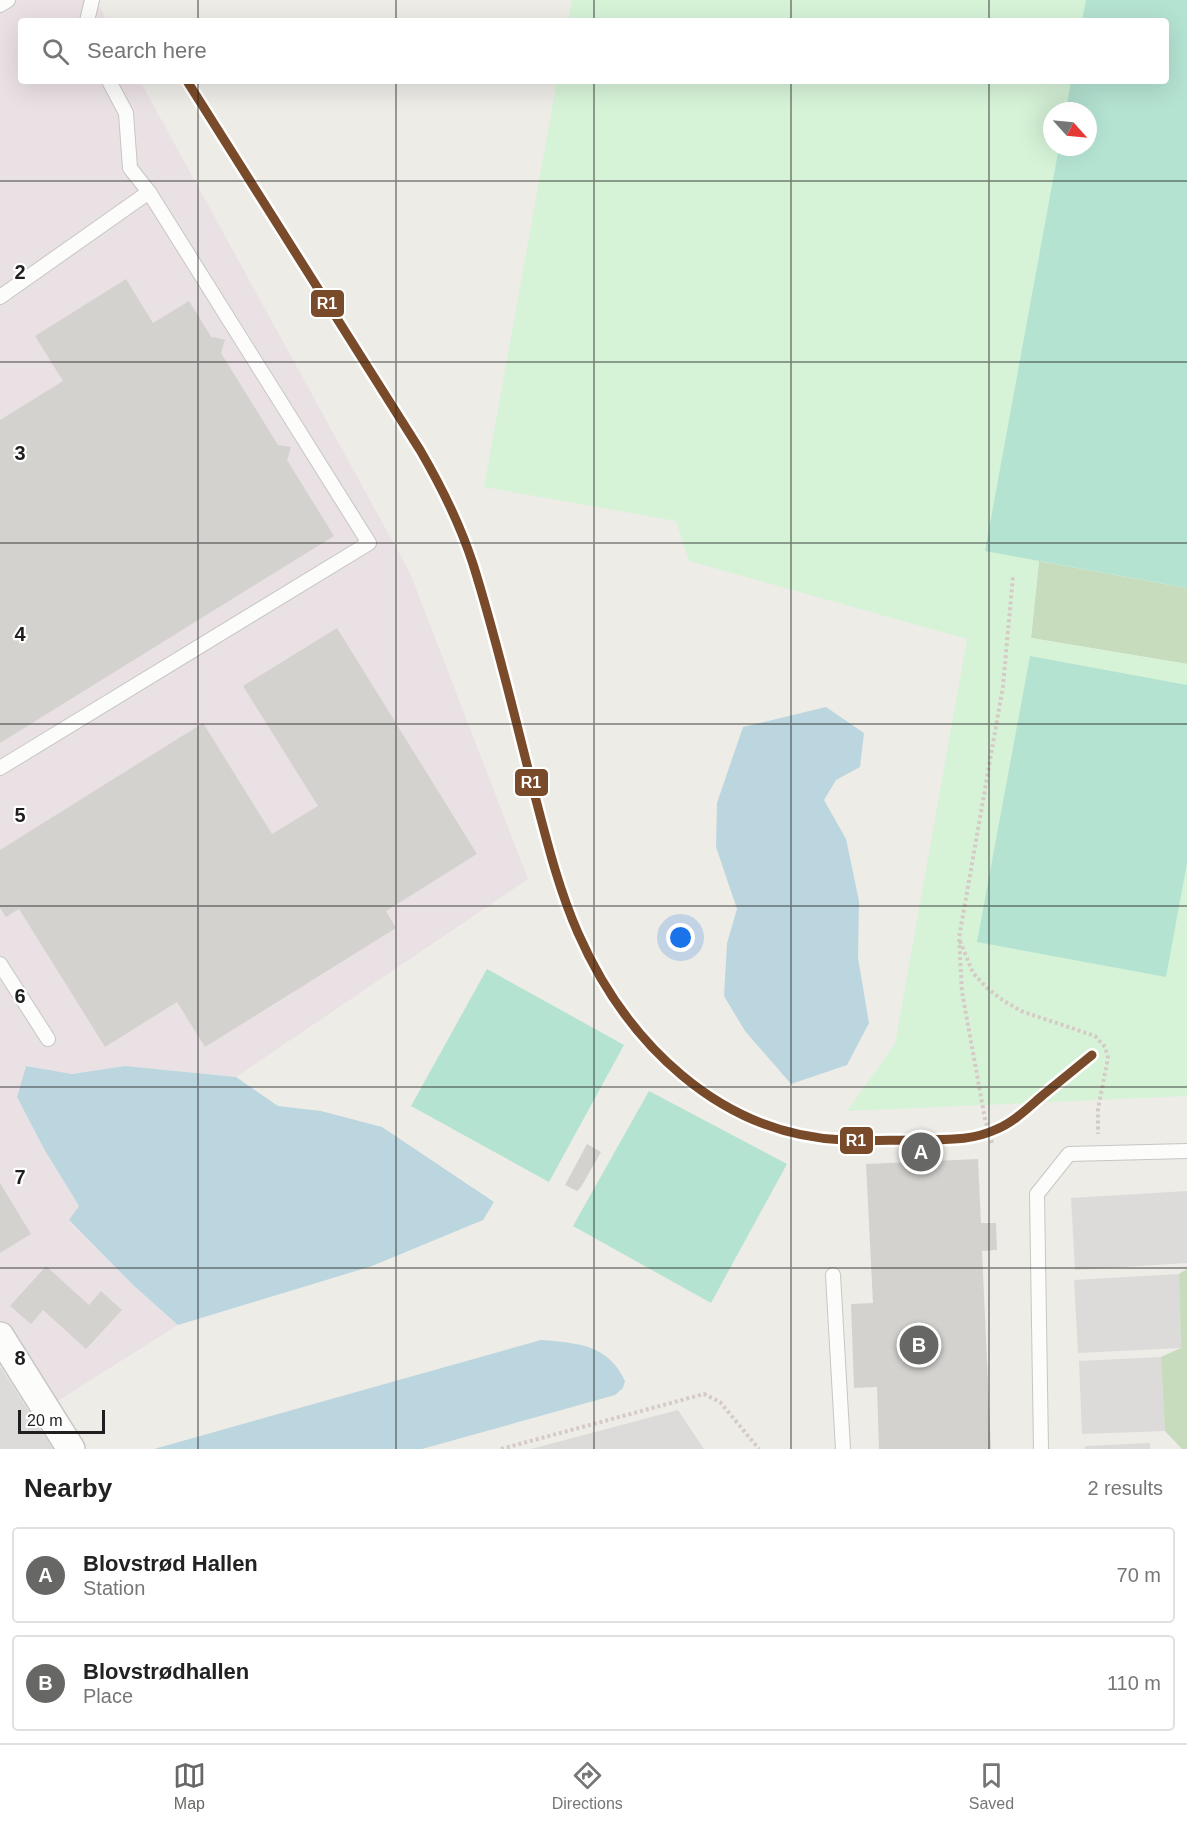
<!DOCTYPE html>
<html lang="en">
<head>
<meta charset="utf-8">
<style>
	body { margin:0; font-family:Arial,sans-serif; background:#f6f6f6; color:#222 }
	.compass { position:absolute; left:1043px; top:102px; width:54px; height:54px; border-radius:50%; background:#fff; box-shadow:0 6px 24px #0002; rotate:117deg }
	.scale { position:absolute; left:18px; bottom:15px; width:87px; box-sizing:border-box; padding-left:6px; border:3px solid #1f1f1f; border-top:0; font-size:16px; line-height:21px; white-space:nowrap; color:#1f1f1f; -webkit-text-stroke:4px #fff; paint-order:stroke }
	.you { position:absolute; left:681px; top:938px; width:21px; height:21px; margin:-15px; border:4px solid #fff; border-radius:50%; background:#1a73e8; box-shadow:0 0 0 9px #1a73e833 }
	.badge { display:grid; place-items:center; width:39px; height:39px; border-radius:50%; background:#676765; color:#fff; font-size:20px; font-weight:700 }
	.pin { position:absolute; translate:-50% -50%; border:3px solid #fff; box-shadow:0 2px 6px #0006 }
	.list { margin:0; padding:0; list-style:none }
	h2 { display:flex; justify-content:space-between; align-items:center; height:78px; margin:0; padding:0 24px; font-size:26px }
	h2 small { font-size:20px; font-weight:400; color:#767676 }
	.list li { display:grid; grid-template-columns:39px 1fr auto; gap:18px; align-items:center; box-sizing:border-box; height:96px; margin:0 12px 12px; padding:0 12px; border:2px solid #e0e0e0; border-radius:6px }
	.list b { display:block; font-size:22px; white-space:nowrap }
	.list p { margin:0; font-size:20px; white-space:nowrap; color:#767676 }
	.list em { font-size:20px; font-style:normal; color:#767676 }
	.icon { flex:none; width:33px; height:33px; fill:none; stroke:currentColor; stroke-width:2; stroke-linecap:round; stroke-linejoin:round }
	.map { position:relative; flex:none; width:1187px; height:1449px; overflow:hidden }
	.search { position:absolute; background:#fff; box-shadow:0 6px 24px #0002; left:18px; right:18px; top:18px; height:66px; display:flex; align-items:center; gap:15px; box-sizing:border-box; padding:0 21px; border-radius:6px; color:#767676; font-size:22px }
	.sheet { height:294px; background:#fff }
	nav { display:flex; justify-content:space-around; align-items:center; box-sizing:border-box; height:84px; border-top:2px solid #e0e0e0; background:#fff; font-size:16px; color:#767676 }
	nav a { display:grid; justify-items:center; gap:3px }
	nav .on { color:#676765 }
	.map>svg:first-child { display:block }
	.residential { fill:#dcdbd9 }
	.industrial { fill:#eae1e5 }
	.forest { fill:#c6dcbd }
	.park { fill:#d6f3d8; fill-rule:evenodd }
	.pitch { fill:#b4e3d2 }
	.water { fill:#bcd6df }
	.building { fill:#d4d2ce }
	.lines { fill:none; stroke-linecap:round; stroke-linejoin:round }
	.lane-casing { stroke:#c6c6c3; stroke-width:16 }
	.street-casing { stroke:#c6c6c3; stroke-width:30 }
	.path { stroke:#d6cac6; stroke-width:4; stroke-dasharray:3 3; stroke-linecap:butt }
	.lane { stroke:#fcfcfb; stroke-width:14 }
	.street { stroke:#fcfcfb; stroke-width:27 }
	.rail-1-casing { stroke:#fff; stroke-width:14 }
	.rail-1 { stroke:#7a4b2a; stroke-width:9 }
	.grid { fill:none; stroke:#1f1f1f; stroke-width:1.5; stroke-opacity:0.55 }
	.grid-label { font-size:20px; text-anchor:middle; font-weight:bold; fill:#1f1f1f; stroke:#fff; stroke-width:4.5; stroke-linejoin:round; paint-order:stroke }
	.line-badge { stroke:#fff; stroke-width:2 }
	.badge-label { font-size:16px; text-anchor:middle; font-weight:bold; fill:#fff }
</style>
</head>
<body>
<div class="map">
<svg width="1187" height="1449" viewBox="0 0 1187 1449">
	<rect width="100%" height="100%" fill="#edece7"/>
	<path class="residential" d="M 1187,1191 L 1187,1263 L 1075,1270 L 1071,1198 Z
		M 1179,1274 L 1181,1348 L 1078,1353 L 1074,1280 Z
		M 1161,1357 L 1165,1431 L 1082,1434 L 1079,1361 Z
		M 0,1366 L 53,1449 L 0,1449 Z
		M 678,1410 L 704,1449 L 531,1449 Z
		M 1150,1443 L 1150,1449 L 1085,1449 L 1085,1446 Z"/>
	<path class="industrial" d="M 0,0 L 96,0 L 107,21 L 21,21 L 21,81 L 140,81 L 410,573 L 528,879 L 236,1077 L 125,1066 L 72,1074 L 26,1066 L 17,1097 L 44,1149 L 79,1206 L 69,1221 L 133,1285 L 178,1325 L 53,1404 L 0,1320 Z"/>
	<path class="forest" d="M 1039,561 L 1187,588 L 1187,664 L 1031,638 Z
		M 1187,1269 L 1187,1449 L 1182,1449 L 1165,1431 L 1161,1357 L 1181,1348 L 1179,1274 Z"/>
	<path class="park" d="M 572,0 L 1187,0 L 1187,588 L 1039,561 L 1031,638 L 1187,664 L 1187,1096 L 847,1111 L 895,1044 L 967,639 L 689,561 L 676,521 L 484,487 L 557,81 L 1166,81 L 1166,21 L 568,21 ZM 1052,111 L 1088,111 L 1088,147 L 1052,147 Z"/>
	<path class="pitch" d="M 1086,0 L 1187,0 L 1187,588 L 985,551 L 1059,147 L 1088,147 L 1088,111 L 1066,111 L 1071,81 L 1166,81 L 1166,21 L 1082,21 Z
		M 1030,656 L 1187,685 L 1187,863 L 1166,977 L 977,942 Z
		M 487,969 L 624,1045 L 549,1182 L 411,1106 Z
		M 649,1091 L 787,1164 L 711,1303 L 573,1226 Z"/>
	<path class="water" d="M 826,707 L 864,733 L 860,767 L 836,780 L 824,800 L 846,839 L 859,901 L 858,958 L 869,1023 L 847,1065 L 791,1084 L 745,1031 L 724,996 L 727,943 L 737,909 L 716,847 L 717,803 L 743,727 Z
		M 26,1066 L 72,1074 L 125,1066 L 236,1077 L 278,1106 L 321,1111 L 382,1127 L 494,1202 L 483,1220 L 372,1266 L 178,1325 L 133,1285 L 69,1220 L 79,1206 L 44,1149 L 17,1097 Z
		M 541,1340 C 577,1343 608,1344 625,1381 L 623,1388 L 615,1395 L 422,1449 L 154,1449 Z"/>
	<path class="building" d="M 126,279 L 153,323 L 189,301 L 212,338 L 214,337 L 225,340 L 221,353 L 278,445 L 291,447 L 287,460 L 334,536 L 0,743 L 0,420 L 63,381 L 35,336 Z
		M 337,628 L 477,854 L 386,911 L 396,928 L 205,1047 L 177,1002 L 105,1047 L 19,909 L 6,917 L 0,908 L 0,850 L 203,723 L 272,834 L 318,806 L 243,686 Z
		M 587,1144 L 601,1152 L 581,1187 L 577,1191 L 565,1185 Z
		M 978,1159 L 981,1223 L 996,1223 L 997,1250 L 982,1251 L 991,1449 L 879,1449 L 877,1387 L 854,1388 L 851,1304 L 873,1303 L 866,1164 Z
		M 0,1183 L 31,1234 L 0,1253 Z
		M 46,1266 L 89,1305 L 101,1291 L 122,1310 L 86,1349 L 43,1310 L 31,1324 L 10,1306 Z"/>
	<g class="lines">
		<defs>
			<path id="lane" d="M 0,5 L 8,0
				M 87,21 L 92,0
				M 0,297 L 149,192
				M 0,768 L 369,543 L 149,192 L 130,168 L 126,113 L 109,81
				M 0,964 L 48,1039
				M 833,1275 L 843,1449
				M 1041,1449 L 1037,1194 L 1069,1154 L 1187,1151"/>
			<path id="street" d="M 0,1336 L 71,1449"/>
		</defs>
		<use href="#lane" class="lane-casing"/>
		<use href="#street" class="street-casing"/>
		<path class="path" d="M 960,941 L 973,973 L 987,988 L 1004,1001 L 1021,1011 L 1095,1036 L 1105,1047 L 1108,1058 L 1098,1109 L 1098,1134
			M 992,1143 L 985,1119 L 962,992 L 959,938 L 1003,686 L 1013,576
			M 501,1449 L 704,1394 L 720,1402 L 759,1449"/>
		<use href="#lane" class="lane"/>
		<use href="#street" class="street"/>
		<defs>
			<path id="rail-1" d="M 187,81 L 420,450 C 441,486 460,524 473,564 C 497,640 515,719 535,796 C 547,842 559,890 578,933 C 626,1042 719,1135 844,1140 C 867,1141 889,1140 912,1140 C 941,1139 970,1142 997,1129 C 1014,1122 1029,1107 1043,1095 C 1059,1082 1075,1069 1092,1055"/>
		</defs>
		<use href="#rail-1" class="rail-1-casing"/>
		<use href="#rail-1" class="rail-1"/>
	</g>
	<path class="grid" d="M 198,0 L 198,21M 396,0 L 396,21M 594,0 L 594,21M 791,0 L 791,21M 989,0 L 989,21M 198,81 L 198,1449M 396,81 L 396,1449M 594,81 L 594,1449M 791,81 L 791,1449M 989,81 L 989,1449M 0,181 L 1187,181M 0,362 L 1187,362M 0,543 L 1187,543M 0,724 L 1187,724M 0,906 L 1187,906M 0,1087 L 1187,1087M 0,1268 L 1187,1268"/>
	<g class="grid-label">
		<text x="20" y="279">2</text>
		<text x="20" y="460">3</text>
		<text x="20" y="641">4</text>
		<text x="20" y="822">5</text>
		<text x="20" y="1003">6</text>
		<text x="20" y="1184">7</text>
		<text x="20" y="1365">8</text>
	</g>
	<g class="line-badge">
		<rect x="310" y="289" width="35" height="29" rx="6" fill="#7a4b2a"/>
		<rect x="514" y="768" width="35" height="29" rx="6" fill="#7a4b2a"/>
		<rect x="839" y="1126" width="35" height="29" rx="6" fill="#7a4b2a"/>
	</g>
	<g class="badge-label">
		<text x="327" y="309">R1</text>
		<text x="531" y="788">R1</text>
		<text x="856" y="1146">R1</text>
	</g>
</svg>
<svg class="compass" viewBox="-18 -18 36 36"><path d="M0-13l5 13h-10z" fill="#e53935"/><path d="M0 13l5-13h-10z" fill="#767676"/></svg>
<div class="scale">20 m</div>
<div class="you"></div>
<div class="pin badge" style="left:921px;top:1152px">A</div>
<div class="pin badge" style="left:919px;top:1345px">B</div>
<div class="search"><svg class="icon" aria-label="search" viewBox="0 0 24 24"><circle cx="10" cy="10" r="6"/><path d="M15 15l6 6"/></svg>Search here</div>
</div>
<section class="sheet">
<h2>Nearby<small>2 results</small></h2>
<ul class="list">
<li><span class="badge">A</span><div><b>Blovstrød Hallen</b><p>Station</p></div><em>70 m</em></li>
<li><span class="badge">B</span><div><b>Blovstrødhallen</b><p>Place</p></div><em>110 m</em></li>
</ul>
</section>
<nav>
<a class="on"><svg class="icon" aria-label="map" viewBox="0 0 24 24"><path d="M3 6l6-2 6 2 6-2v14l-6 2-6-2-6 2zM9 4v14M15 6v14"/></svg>Map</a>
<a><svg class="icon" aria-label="directions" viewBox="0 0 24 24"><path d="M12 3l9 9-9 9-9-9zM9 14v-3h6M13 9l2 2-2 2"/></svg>Directions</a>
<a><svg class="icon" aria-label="saved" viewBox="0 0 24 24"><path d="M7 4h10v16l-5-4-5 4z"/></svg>Saved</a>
</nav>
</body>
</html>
